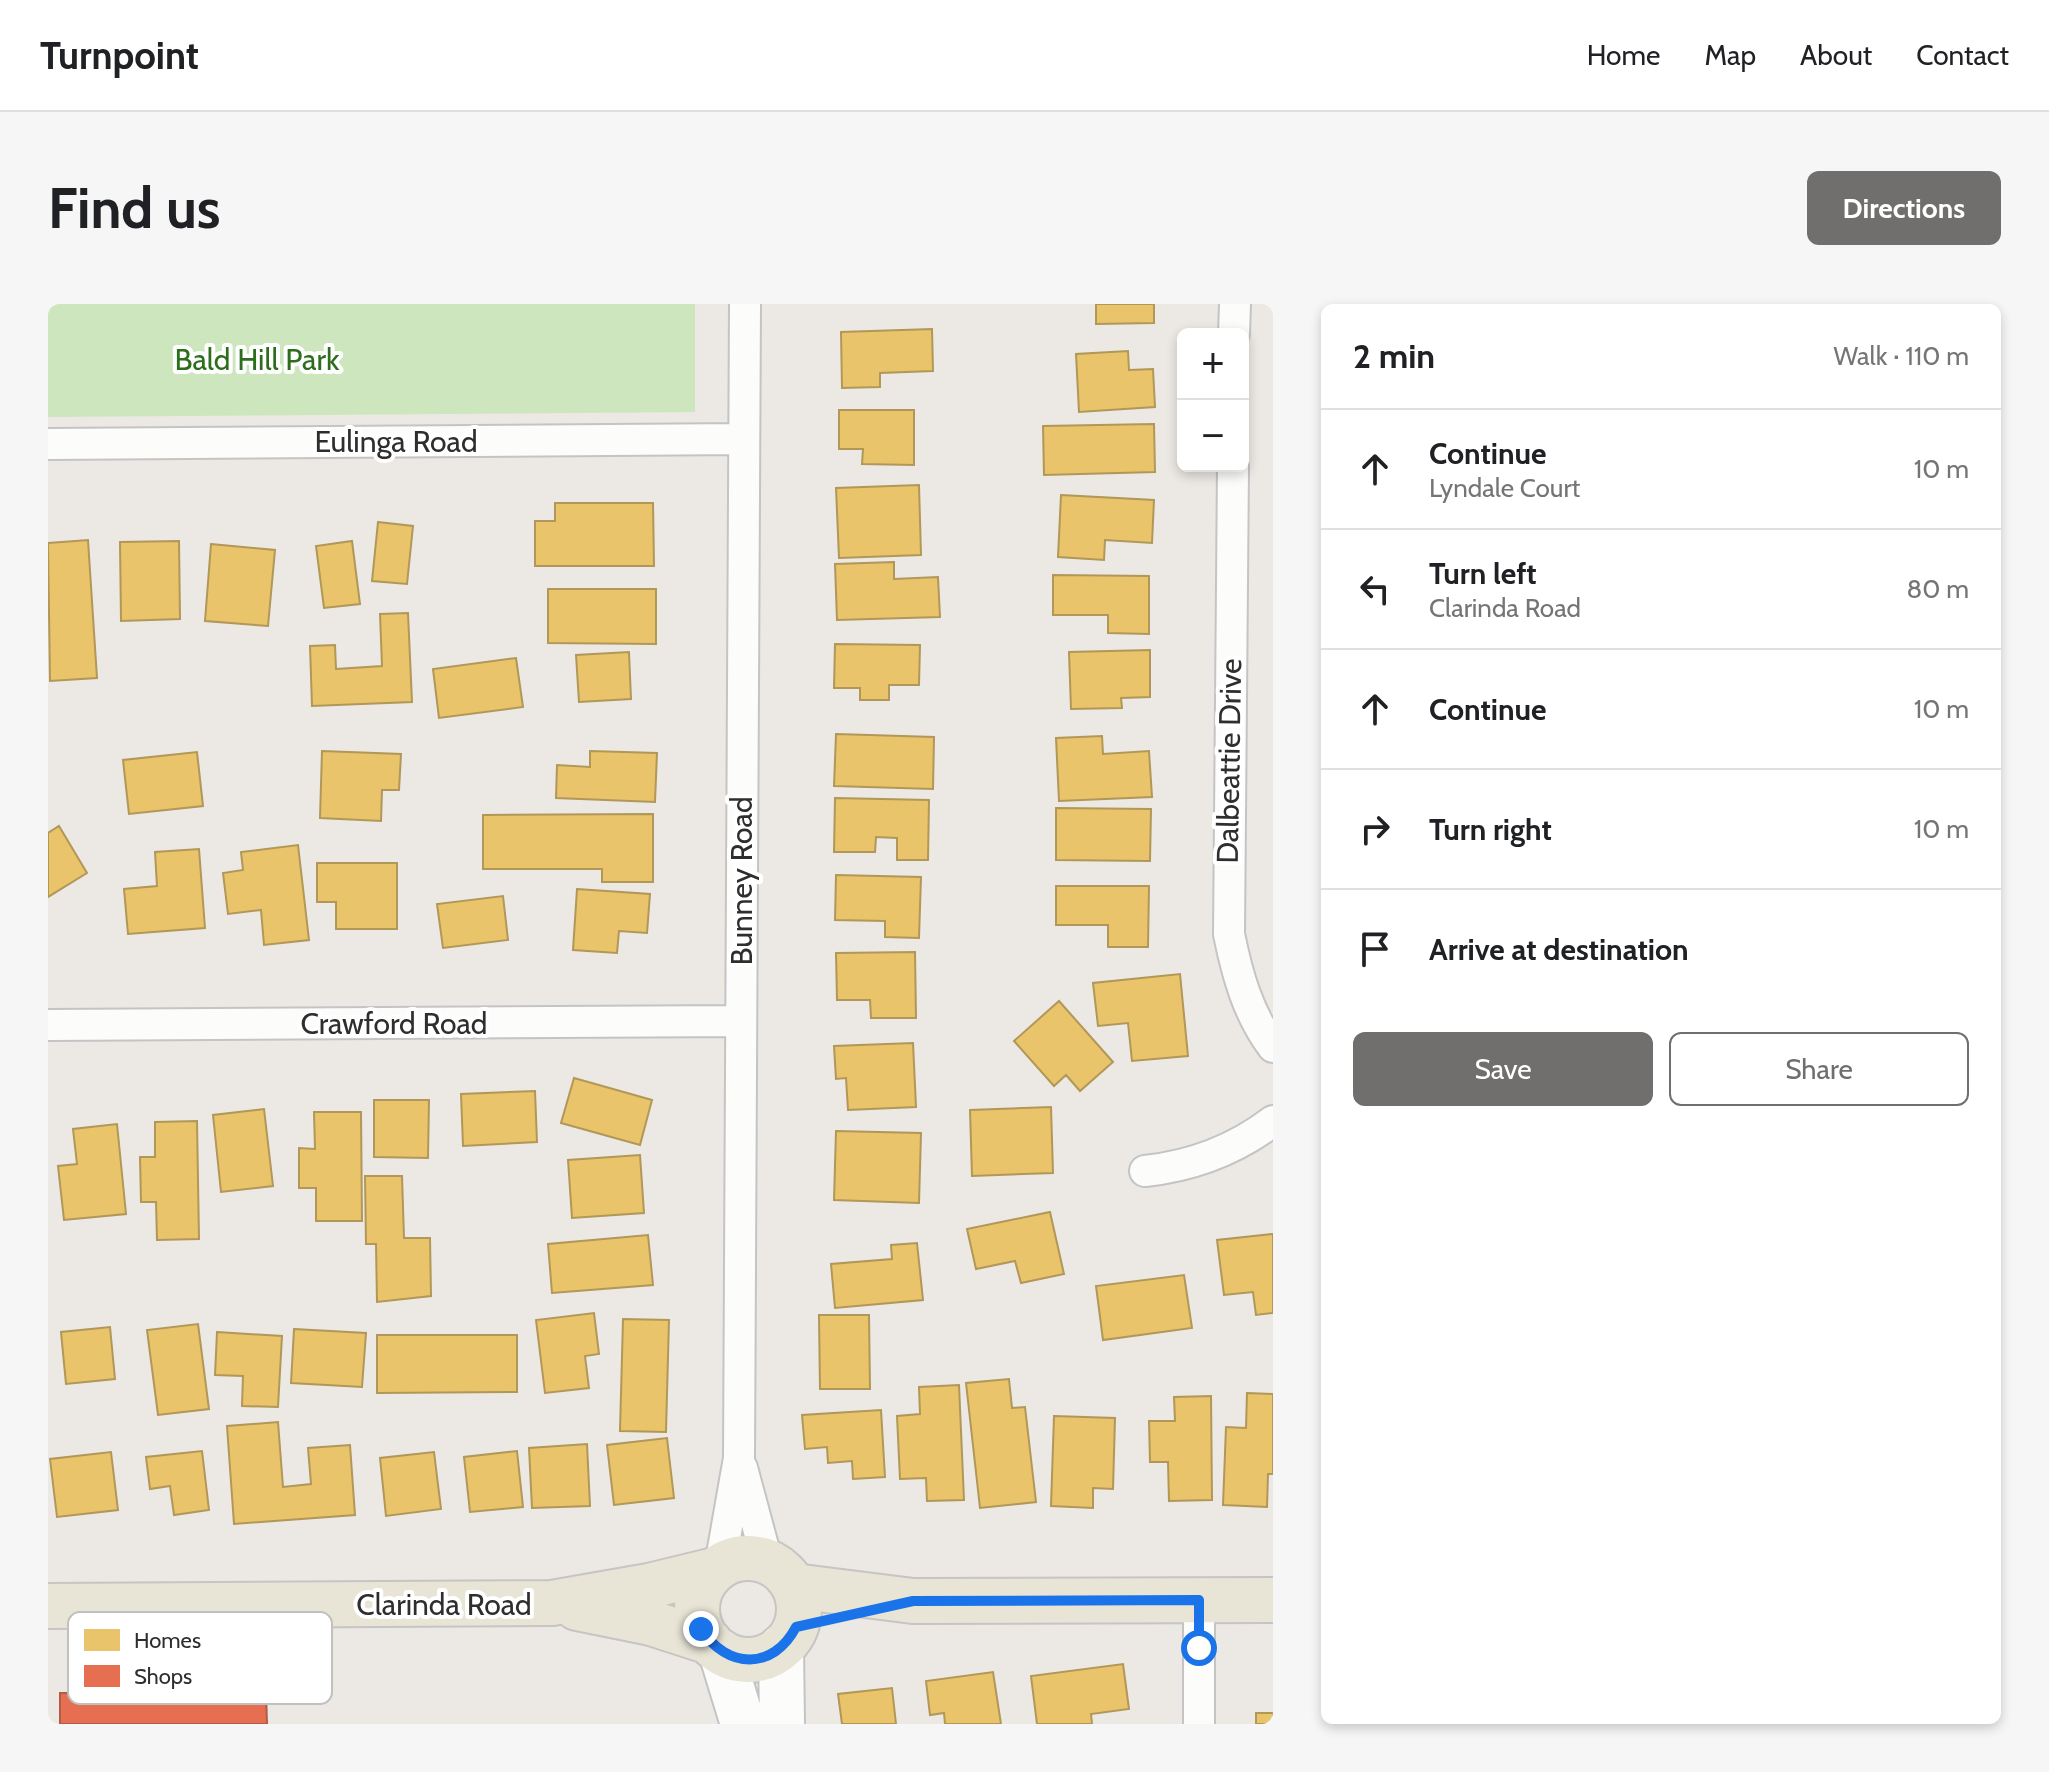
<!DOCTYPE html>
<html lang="en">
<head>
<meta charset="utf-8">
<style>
	body { margin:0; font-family:Cabin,sans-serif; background:#f6f6f6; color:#202124 }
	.controls { position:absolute; right:24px; top:24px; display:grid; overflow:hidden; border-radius:12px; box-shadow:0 4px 12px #0003 }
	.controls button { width:72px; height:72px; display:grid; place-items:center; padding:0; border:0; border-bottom:2px solid #e0e0e0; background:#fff; color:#202124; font:40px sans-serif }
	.stop { position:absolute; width:24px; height:24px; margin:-18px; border:6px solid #1a73e8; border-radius:50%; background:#fff }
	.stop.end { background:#1a73e8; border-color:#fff; box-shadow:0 2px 8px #0008 }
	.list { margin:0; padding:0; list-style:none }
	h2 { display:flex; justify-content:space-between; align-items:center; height:104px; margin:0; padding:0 32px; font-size:34px }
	h2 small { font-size:26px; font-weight:400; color:#757577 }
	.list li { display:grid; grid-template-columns:52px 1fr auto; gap:24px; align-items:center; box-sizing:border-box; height:120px; padding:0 32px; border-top:2px solid #e0e0e0 }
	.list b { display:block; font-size:30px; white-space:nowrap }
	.list p { margin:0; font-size:26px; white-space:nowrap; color:#757577 }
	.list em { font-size:26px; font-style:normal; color:#757577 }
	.actions { display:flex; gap:16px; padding:24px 32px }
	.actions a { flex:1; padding:18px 0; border:2px solid #706f6e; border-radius:12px; text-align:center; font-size:28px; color:#706f6e }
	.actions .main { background:#706f6e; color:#fff }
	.icon { flex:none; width:44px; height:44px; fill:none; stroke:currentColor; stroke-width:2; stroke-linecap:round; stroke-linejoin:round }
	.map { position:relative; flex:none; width:1225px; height:1420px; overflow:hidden; border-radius:12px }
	header { display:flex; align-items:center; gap:48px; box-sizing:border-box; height:112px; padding:0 40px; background:#fff; border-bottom:2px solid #e0e0e0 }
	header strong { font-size:38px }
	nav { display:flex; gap:44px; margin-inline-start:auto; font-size:28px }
	.intro { display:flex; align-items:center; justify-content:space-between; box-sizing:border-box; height:192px; padding:0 48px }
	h1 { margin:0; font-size:56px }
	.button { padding:20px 36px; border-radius:12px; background:#706f6e; color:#fff; font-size:28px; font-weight:700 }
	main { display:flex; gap:48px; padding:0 48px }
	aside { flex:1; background:#fff; border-radius:12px; box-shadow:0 4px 12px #0003 }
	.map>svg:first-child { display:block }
	.green { fill:#cee6be }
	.homes { fill:#e9c46a; stroke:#b19758; stroke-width:2 }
	.shops { fill:#e76f51; stroke:#b05c46; stroke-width:2 }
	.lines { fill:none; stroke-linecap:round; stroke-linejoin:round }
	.street-casing { stroke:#c5c4c5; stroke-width:34 }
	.secondary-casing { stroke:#c5c4c5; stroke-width:48 }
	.primary-casing { stroke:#c6c5c4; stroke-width:48 }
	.street { stroke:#fcfcfb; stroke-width:30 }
	.secondary { stroke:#fcfcfb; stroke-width:44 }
	.primary { stroke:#e8e4d6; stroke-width:44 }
	.route { stroke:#1a73e8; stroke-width:10 }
	.labels { text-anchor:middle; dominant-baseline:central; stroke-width:8; stroke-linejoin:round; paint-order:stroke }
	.park-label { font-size:30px; fill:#2c6e1b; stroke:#fff }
	.street-label { font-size:30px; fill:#2e2e2e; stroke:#fff }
	.key { fill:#fff; stroke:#c0c0c0; stroke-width:2 }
	.key-label { font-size:22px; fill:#2e2e2e }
</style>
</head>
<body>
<header>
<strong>Turnpoint</strong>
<nav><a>Home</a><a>Map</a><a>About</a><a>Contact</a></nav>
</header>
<div class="intro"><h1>Find us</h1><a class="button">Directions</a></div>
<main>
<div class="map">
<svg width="1225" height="1420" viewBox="0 0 1225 1420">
	<rect width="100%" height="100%" fill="#ece8e4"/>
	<path class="green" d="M 0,0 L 647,0 L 647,108 L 0,113 Z"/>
	<path class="homes" d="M 1048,0 L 1106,0 L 1106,19 L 1048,20 Z
		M 884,25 L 885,67 L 832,69 L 832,83 L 794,84 L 793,28 Z
		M 1080,47 L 1081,66 L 1105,65 L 1107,103 L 1031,108 L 1028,50 Z
		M 791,106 L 866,106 L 866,161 L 814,160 L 815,145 L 791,145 Z
		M 1106,120 L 1107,168 L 996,171 L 995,122 Z
		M 871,181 L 873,251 L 791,254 L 788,184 Z
		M 1013,191 L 1106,196 L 1104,239 L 1057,236 L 1056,256 L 1010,253 Z
		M 507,199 L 605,199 L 606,262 L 487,262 L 487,217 L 507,217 Z
		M 330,218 L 365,222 L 359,280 L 324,277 Z
		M 40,236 L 49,374 L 2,377 L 0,239 Z
		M 131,237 L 132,315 L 73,317 L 72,238 Z
		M 304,237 L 312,300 L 276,304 L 268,242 Z
		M 163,240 L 227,246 L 220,322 L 157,317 Z
		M 846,258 L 846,275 L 890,273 L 892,313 L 789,316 L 787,260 Z
		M 1005,271 L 1101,272 L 1101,330 L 1060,329 L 1060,311 L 1005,311 Z
		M 500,285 L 608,285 L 608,340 L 500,339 Z
		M 360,309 L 364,398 L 264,402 L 262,342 L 287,341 L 288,365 L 334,362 L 332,310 Z
		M 787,340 L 872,341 L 871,381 L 841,381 L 841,396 L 812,396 L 812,384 L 786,384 Z
		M 1102,346 L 1102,393 L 1073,394 L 1074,404 L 1023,405 L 1021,348 Z
		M 581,348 L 583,395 L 531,398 L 528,351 Z
		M 468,354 L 475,403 L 391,414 L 385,365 Z
		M 788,430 L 886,433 L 885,485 L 786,482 Z
		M 1054,432 L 1055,450 L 1101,447 L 1104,493 L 1011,497 L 1008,434 Z
		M 274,447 L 353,450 L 351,486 L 334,486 L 333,517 L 272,514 Z
		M 542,447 L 609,449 L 607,498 L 508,494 L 509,461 L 542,463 Z
		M 149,448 L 155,502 L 81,510 L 75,456 Z
		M 787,494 L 881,496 L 880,556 L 849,556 L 849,534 L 828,533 L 827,548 L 786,548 Z
		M 1008,504 L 1103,505 L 1102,557 L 1008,556 Z
		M 605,510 L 605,578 L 554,578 L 554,565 L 435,565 L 435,511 Z
		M 11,522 L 39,569 L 0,593 L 0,529 Z
		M 250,541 L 261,636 L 216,641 L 213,606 L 180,610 L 175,569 L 195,566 L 193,548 Z
		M 151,545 L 157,624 L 80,630 L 76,585 L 109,582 L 107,548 Z
		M 269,559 L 349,559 L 349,625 L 288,625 L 288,598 L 269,598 Z
		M 788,571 L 873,573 L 871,634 L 837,633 L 837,617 L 787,616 Z
		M 1008,582 L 1101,582 L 1100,643 L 1060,643 L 1060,621 L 1008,621 Z
		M 529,585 L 602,590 L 599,629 L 571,627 L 569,649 L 525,646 Z
		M 455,592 L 460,636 L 395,644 L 389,600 Z
		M 867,648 L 868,714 L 823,714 L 822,696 L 789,696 L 788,649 Z
		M 1132,670 L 1140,752 L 1084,757 L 1080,719 L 1050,722 L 1045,679 Z
		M 1011,697 L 1065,758 L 1032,787 L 1018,771 L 1006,782 L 966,737 Z
		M 865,739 L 868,803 L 800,806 L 798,774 L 788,775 L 786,742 Z
		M 526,774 L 604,796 L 592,841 L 513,819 Z
		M 487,787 L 489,838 L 415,842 L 413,790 Z
		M 326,796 L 381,796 L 380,854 L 326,853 Z
		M 1003,803 L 1005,869 L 924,872 L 922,806 Z
		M 216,805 L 225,882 L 173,888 L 165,811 Z
		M 266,808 L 313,808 L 314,917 L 268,917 L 268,884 L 251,884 L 251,844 L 267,845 Z
		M 149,817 L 151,935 L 109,936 L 108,898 L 93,898 L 92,853 L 107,853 L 107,818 Z
		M 69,820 L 78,910 L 16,916 L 10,862 L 29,860 L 25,825 Z
		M 788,827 L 873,829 L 871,899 L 786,896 Z
		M 592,851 L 596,909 L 524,914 L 520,856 Z
		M 317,872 L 354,872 L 356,934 L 382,934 L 383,992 L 329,998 L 328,940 L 318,940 Z
		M 1002,908 L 1016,970 L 973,979 L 967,957 L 928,965 L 919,925 Z
		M 1225,930 L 1225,1009 L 1208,1011 L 1205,988 L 1176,991 L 1169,936 Z
		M 600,931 L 605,981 L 504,989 L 500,940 Z
		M 869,939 L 875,996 L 787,1004 L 783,960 L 844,955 L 843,941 Z
		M 1136,971 L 1144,1024 L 1055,1036 L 1048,982 Z
		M 546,1009 L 551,1050 L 537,1052 L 541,1084 L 497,1089 L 488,1016 Z
		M 771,1011 L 821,1011 L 822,1085 L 772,1085 Z
		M 575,1015 L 621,1016 L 618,1128 L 572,1127 Z
		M 150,1020 L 161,1105 L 110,1111 L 99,1026 Z
		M 62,1023 L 67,1075 L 18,1080 L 13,1028 Z
		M 246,1025 L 318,1029 L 314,1083 L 243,1079 Z
		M 169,1028 L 234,1032 L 230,1103 L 194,1102 L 195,1072 L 167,1071 Z
		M 329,1031 L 469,1031 L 469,1088 L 329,1089 Z
		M 961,1075 L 964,1104 L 977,1103 L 988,1198 L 932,1204 L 918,1079 Z
		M 911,1081 L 916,1196 L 879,1197 L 878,1174 L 852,1175 L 849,1112 L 872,1110 L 871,1083 Z
		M 1199,1089 L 1225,1090 L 1225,1170 L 1220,1170 L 1219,1203 L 1175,1201 L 1178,1123 L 1198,1124 Z
		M 1163,1092 L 1164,1196 L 1121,1197 L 1120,1158 L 1102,1158 L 1101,1117 L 1127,1117 L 1126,1093 Z
		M 833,1106 L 837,1173 L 805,1175 L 804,1157 L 780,1159 L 779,1143 L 757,1145 L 754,1111 Z
		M 1006,1112 L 1067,1114 L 1065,1185 L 1045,1184 L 1045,1204 L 1003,1202 Z
		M 230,1118 L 235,1183 L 263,1180 L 260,1144 L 302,1141 L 307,1211 L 186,1220 L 179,1122 Z
		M 619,1134 L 626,1194 L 566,1201 L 559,1141 Z
		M 539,1140 L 542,1202 L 484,1204 L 481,1144 Z
		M 154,1147 L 161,1206 L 126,1211 L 122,1182 L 102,1185 L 98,1153 Z
		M 469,1147 L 475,1203 L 422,1208 L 416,1153 Z
		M 63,1148 L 70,1206 L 9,1213 L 2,1155 Z
		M 386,1148 L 393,1205 L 338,1212 L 332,1154 Z
		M 1075,1360 L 1081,1405 L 1043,1410 L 1044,1420 L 989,1420 L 983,1372 Z
		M 945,1368 L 953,1420 L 897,1420 L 896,1409 L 882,1411 L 878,1377 Z
		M 844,1384 L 848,1420 L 794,1420 L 790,1390 Z
		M 1208,1409 L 1225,1409 L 1225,1420 L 1208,1420 Z"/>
	<path class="shops" d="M 218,1388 L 219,1420 L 12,1420 L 12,1389 Z"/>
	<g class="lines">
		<defs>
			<path id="street" d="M 1186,30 L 1187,0
				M 0,140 L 696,135
				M 1185,162 L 1181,630 C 1189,670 1200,710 1225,743
				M 0,721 L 692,717
				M 1097,867 C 1144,862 1187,846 1225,817
				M 694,1164 L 719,1257
				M 672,1262 L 691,1154 L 697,0
				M 1151,1420 L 1151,1296"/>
			<path id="secondary" d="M 733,1343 L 734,1420
				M 673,1348 L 695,1420"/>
			<path id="primary" d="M649 1305a51 51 0 1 1 102 0a51 51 0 1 1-102 0Z
				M 746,1282 L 865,1297 L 1225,1296
				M 0,1302 L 504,1299 L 601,1282 L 667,1266
				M 529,1304 L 603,1319 L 662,1338"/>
		</defs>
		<use href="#street" class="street-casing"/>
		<use href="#secondary" class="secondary-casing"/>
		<use href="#primary" class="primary-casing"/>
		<use href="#street" class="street"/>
		<use href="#secondary" class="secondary"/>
		<use href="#primary" class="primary"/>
	</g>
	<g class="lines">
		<path class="route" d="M 653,1325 C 679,1365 725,1367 748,1323 L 865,1297 L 1151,1296 L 1151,1344"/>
	</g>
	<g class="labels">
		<g class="park-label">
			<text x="209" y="55">Bald Hill Park</text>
		</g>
		<g class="street-label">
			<text x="348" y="137">Eulinga Road</text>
			<text transform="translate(1181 457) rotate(-89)">Dalbeattie Drive</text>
			<text transform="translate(693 577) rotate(-90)">Bunney Road</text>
			<text x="346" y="719">Crawford Road</text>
			<text x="396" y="1300">Clarinda Road</text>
		</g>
	</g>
	<rect x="20" y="1308" width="264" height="92" rx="12" class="key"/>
	<rect x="36" y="1325" width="36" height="22" fill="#e9c46a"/>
	<rect x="36" y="1361" width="36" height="22" fill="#e76f51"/>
	<g class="key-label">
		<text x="86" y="1344">Homes</text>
		<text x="86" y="1380">Shops</text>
	</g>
</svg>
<div class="controls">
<button>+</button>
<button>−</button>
</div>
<div class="stop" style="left:1151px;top:1344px"></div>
<div class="stop end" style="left:653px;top:1325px"></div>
</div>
<aside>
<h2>2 min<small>Walk · 110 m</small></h2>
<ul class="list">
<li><svg class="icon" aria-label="ahead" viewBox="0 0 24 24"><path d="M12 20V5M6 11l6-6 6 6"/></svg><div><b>Continue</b><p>Lyndale Court</p></div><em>10 m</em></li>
<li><svg class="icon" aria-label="left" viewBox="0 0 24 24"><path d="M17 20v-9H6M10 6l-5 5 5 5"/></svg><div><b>Turn left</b><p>Clarinda Road</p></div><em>80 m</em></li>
<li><svg class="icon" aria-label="ahead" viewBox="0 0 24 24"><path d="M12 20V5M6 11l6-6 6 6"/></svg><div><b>Continue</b></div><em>10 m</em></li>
<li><svg class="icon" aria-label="right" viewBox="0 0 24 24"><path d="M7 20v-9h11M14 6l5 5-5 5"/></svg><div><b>Turn right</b></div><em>10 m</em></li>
<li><svg class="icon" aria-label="arrive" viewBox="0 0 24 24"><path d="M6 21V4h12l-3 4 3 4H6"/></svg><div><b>Arrive at destination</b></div></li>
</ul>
<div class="actions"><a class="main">Save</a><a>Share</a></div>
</aside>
</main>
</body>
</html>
